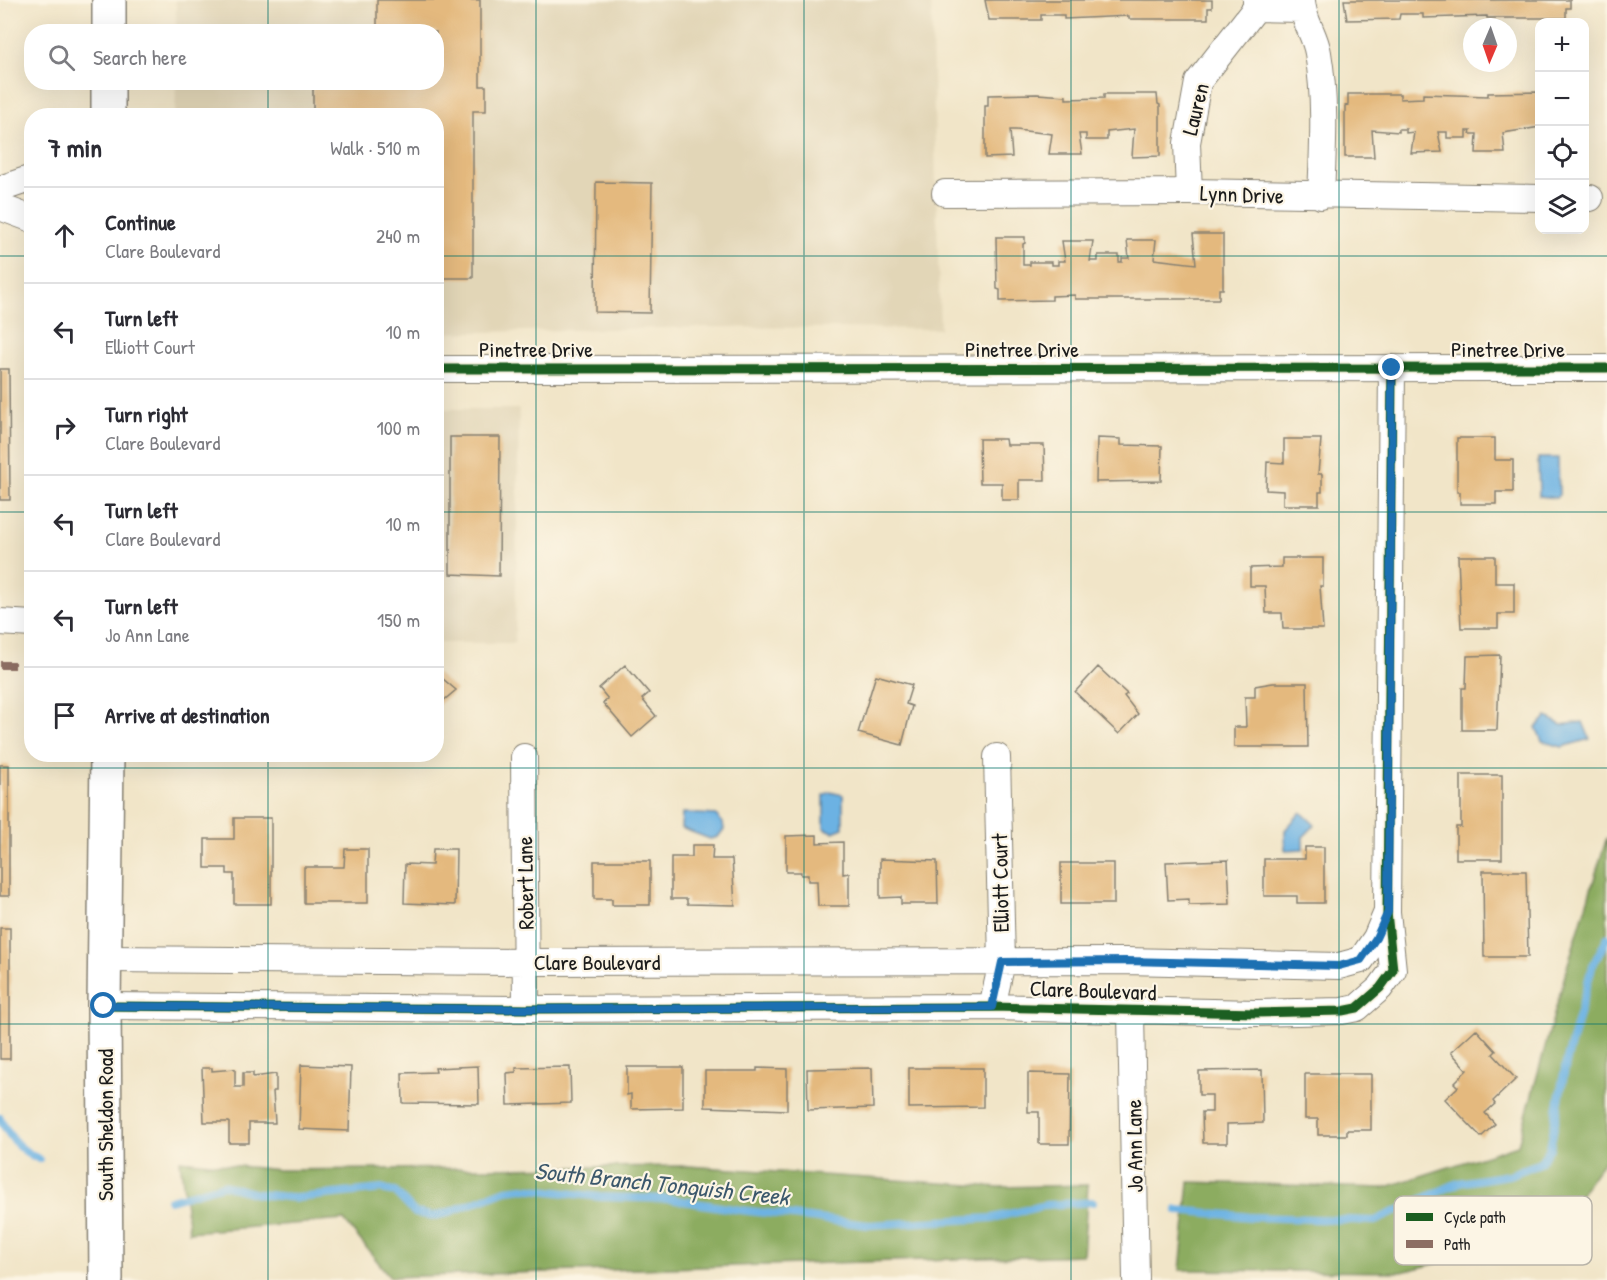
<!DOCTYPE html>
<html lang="en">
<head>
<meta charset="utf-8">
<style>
	body { margin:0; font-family:"Patrick Hand",sans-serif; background:#f2f2f3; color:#2b2b33 }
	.controls { position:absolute; right:18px; top:18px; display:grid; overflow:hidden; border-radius:12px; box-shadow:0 6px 24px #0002 }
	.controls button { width:54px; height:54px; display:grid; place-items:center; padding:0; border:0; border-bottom:2px solid #e1e1e2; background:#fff; color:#2b2b33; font:30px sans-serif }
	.compass { position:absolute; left:1463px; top:18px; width:54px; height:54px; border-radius:50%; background:#fff; box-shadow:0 6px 24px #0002; rotate:182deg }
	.stop { position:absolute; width:18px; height:18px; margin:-14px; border:4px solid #1f6fb2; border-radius:50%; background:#fff }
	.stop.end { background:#1f6fb2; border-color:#fff; box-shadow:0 2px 6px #0008 }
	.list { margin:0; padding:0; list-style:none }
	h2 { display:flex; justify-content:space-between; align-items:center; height:78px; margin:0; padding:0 24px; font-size:26px }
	h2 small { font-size:20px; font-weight:400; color:#7c7c81 }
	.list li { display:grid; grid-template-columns:39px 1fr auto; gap:18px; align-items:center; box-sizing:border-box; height:96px; padding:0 24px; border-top:2px solid #e1e1e2 }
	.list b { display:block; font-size:22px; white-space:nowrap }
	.list p { margin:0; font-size:20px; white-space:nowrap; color:#7c7c81 }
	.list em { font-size:20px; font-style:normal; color:#7c7c81 }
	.icon { flex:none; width:33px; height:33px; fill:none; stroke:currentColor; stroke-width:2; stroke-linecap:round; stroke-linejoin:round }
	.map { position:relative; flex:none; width:1607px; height:1280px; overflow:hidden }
	.search { position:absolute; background:#fff; box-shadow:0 6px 24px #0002; left:24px; top:24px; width:420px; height:66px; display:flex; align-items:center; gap:15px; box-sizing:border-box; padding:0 21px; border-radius:24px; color:#7c7c81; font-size:22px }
	.panel { position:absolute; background:#fff; box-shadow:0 6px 24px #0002; left:24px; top:108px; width:420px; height:654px; border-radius:24px }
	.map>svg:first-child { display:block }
	.built { fill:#e2d6b7 }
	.forest { fill:#8cac60; stroke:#54643e; stroke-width:1.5 }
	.water { fill:#6cb2e3; stroke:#446780; stroke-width:1.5 }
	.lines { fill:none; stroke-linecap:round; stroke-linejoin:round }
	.stream { stroke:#6cb2e3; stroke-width:8 }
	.building { fill:#e4b97e }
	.street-casing { stroke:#868072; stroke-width:28 }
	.secondary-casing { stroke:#868072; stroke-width:36 }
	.street { stroke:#fff; stroke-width:26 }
	.secondary { stroke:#fff; stroke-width:33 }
	.quiet { stroke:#8d6e63; stroke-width:8; stroke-dasharray:15 8; stroke-linecap:butt }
	.cycleway-casing { stroke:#fcf5e5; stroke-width:13 }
	.cycleway { stroke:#1b5e20; stroke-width:9 }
	.route { stroke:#1f6fb2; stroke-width:8 }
	.grid { fill:none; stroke:#0f766e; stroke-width:1.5; stroke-opacity:0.55 }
	.labels { text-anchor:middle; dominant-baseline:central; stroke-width:4.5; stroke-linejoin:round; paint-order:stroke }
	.street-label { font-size:22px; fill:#1c1c1c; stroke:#fcf5e5 }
	.water-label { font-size:24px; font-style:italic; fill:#3c586c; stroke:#fcf5e5 }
	.key { fill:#fcf5e5; stroke:#b9b4a9; stroke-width:1.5 }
	.key-label { font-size:16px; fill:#1c1c1c }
</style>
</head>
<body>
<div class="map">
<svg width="1607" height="1280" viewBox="0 0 1607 1280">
	<rect width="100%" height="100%" fill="#fcf5e5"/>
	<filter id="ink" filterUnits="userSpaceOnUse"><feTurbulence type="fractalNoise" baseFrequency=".0167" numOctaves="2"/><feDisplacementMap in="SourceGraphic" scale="12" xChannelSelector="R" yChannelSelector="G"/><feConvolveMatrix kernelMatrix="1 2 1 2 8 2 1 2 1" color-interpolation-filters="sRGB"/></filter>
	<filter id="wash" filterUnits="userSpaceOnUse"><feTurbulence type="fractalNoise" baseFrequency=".008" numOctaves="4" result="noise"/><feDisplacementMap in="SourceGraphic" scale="24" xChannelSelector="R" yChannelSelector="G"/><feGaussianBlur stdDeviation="1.35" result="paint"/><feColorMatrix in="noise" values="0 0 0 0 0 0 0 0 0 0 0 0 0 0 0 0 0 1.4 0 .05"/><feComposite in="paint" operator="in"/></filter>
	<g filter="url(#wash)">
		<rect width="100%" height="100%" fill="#f1e5c8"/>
		<path class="built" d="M 176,0 L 931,0 L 940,329 L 707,327 L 437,333 L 436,116 L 175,116 L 176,83 L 436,82 L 436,32 L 176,31 Z
			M 436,409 L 519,409 L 515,643 L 437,643 Z"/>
		<path class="forest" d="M 1607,837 L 1607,1156 L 1553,1234 L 1402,1272 L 1180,1270 L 1189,1182 L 1383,1188 L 1518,1145 L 1568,964 Z
			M 180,1160 L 279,1170 L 688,1166 L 1000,1187 L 1088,1185 L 1083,1255 L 390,1277 L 344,1220 L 189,1232 Z"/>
		<path class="water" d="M 1538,458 L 1558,458 L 1559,495 L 1556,498 L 1539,496 Z
			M 1547,717 L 1561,725 L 1583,722 L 1590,739 L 1562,747 L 1542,741 L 1536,727 Z
			M 830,792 L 843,795 L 843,828 L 833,832 L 824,828 L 824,795 Z
			M 1301,812 L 1315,825 L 1303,837 L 1303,849 L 1285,850 L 1285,830 Z
			M 682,813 L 716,815 L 723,823 L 724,829 L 718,837 L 710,839 L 681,828 Z"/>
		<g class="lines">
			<path class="stream" d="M 0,1118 C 10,1138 18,1149 39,1159
				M 170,1200 L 223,1185 L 257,1194 L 297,1198 L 382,1189 L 395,1192 L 415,1213 L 434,1216 L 447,1213 L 506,1190 L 523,1188 L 601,1197 L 670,1199 L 740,1210 L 869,1225 L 993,1218 L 1046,1205 L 1093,1202
				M 1177,1210 L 1251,1217 L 1375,1221 L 1458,1183 L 1509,1175 L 1540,1163 L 1550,1148 L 1566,1063 L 1592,967 L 1607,938"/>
		</g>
		<g id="blocks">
			<path class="building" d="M 377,0 L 480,0 L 480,86 L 486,86 L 486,111 L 473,111 L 473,278 L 436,278 L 436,116 L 313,116 L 313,86 L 317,82 L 436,82 L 436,32 L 377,32 Z
				M 985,0 L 1212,0 L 1212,8 L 1208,8 L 1208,19 L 1129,19 L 1129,16 L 1064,19 L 1064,15 L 1041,15 L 1041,20 L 989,20 Z
				M 1344,0 L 1570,0 L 1570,8 L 1566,8 L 1566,18 L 1487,18 L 1487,16 L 1423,18 L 1423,14 L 1400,14 L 1399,19 L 1347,20 Z
				M 1540,92 L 1540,127 L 1503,133 L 1505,153 L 1476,153 L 1477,134 L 1470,134 L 1471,131 L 1467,131 L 1467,138 L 1447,138 L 1447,132 L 1438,132 L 1442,152 L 1411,153 L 1414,132 L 1406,133 L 1406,129 L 1399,129 L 1399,132 L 1372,130 L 1374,157 L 1345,157 L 1345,106 L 1348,105 L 1348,94 L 1400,94 L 1400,99 L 1423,98 L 1423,94 L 1488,96 L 1488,93 Z
				M 1037,94 L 1066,96 L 1066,99 L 1104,98 L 1104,94 L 1157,94 L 1158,104 L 1160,105 L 1160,156 L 1132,157 L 1134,129 L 1107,132 L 1107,140 L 1086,140 L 1086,134 L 1079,134 L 1082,154 L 1049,154 L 1052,134 L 1016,130 L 1010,130 L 1012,157 L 985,158 L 985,106 L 988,106 L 988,95 Z
				M 596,182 L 652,183 L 650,313 L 595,312 Z
				M 1193,234 L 1223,234 L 1223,289 L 1219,289 L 1219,299 L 1075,299 L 1075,295 L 1052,296 L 1052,300 L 1000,301 L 1000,290 L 997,289 L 996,237 L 1025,237 L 1025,243 L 1023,244 L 1023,265 L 1030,265 L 1030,262 L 1051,262 L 1051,265 L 1058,265 L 1058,261 L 1065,261 L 1062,241 L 1093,241 L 1090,261 L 1098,261 L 1098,255 L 1119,255 L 1119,262 L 1122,262 L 1122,258 L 1129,258 L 1127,240 L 1156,240 L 1154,259 L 1196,264 Z
				M 0,369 L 9,369 L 10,500 L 0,500 Z
				M 450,437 L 500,437 L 499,576 L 450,574 Z
				M 1097,438 L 1121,439 L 1121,445 L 1162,446 L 1161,481 L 1096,482 Z
				M 1457,438 L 1495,438 L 1495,460 L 1513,460 L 1513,492 L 1496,492 L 1496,504 L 1460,504 L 1460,492 L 1457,492 Z
				M 979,439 L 1005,439 L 1006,445 L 1044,445 L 1045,480 L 1019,480 L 1019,500 L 1002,500 L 1002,483 L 980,483 Z
				M 1284,439 L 1321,439 L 1318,474 L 1322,474 L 1322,492 L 1319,492 L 1319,505 L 1283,505 L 1283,491 L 1266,490 L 1267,462 L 1284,463 Z
				M 1458,556 L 1495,556 L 1495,583 L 1514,583 L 1514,614 L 1498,614 L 1498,628 L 1461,628 Z
				M 1282,558 L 1323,558 L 1323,586 L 1320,586 L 1323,629 L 1283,629 L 1282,613 L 1266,613 L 1265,586 L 1250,586 L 1250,568 L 1282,567 Z
				M 1500,655 L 1497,730 L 1462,730 L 1462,688 L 1466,688 L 1467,656 Z
				M 625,665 L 649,693 L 642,699 L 656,716 L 632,737 L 603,703 L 608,699 L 599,688 Z
				M 1098,667 L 1127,694 L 1124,696 L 1138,714 L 1119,734 L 1075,692 Z
				M 436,673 L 456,690 L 436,707 Z
				M 876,675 L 912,685 L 906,704 L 912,706 L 902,745 L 858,733 Z
				M 1273,683 L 1307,683 L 1308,747 L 1234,747 L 1234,727 L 1246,727 L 1245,697 L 1255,697 L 1255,686 Z
				M 0,765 L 9,765 L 9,896 L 0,896 Z
				M 1461,775 L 1502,775 L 1502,859 L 1456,859 L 1456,827 L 1461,827 Z
				M 234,818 L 271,818 L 271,904 L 234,904 L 234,874 L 227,874 L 227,868 L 205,868 L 205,839 L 234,839 Z
				M 817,835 L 817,843 L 843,842 L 843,874 L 849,873 L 849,906 L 818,906 L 817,881 L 808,881 L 808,875 L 801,875 L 801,872 L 786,872 L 786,836 Z
				M 692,845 L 713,845 L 712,859 L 732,859 L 735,905 L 687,904 L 687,899 L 671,899 L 671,857 L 692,857 Z
				M 1305,847 L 1324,847 L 1324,903 L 1297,903 L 1297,896 L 1264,896 L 1264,859 L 1305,859 Z
				M 345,849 L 368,849 L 368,903 L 304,903 L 304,867 L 344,867 Z
				M 433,849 L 456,849 L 455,905 L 404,903 L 405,864 L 432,865 Z
				M 880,859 L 937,861 L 938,904 L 901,904 L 901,897 L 880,898 Z
				M 1228,860 L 1230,904 L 1189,905 L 1189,899 L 1168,900 L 1166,862 Z
				M 594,861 L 650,861 L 650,905 L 612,905 L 612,899 L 594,899 Z
				M 1061,863 L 1114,863 L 1114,904 L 1061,904 Z
				M 1483,871 L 1526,871 L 1528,957 L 1484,957 Z
				M 0,928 L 10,928 L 10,1059 L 0,1059 Z
				M 1476,1029 L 1496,1051 L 1493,1054 L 1516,1079 L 1493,1101 L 1495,1104 L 1485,1113 L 1495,1124 L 1481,1137 L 1445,1099 L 1458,1087 L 1454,1083 L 1467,1070 L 1451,1052 Z
				M 301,1065 L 351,1067 L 349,1131 L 299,1129 Z
				M 478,1066 L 479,1104 L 403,1103 L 402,1073 L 436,1072 L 435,1068 Z
				M 570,1067 L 571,1103 L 508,1105 L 507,1073 L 516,1072 L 516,1068 Z
				M 627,1067 L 683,1067 L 683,1108 L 631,1109 L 631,1094 L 627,1095 Z
				M 202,1068 L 212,1068 L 212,1071 L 235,1069 L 235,1087 L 243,1087 L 243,1073 L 253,1073 L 253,1077 L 276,1074 L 276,1091 L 273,1091 L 275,1123 L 249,1123 L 249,1143 L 229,1143 L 229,1122 L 204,1122 Z
				M 757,1068 L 787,1069 L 787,1110 L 705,1107 L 705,1071 L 757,1071 Z
				M 872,1068 L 873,1108 L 808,1110 L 807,1069 Z
				M 909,1068 L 983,1068 L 983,1107 L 909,1108 Z
				M 1262,1070 L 1263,1123 L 1227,1124 L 1227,1143 L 1203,1143 L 1202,1112 L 1212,1112 L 1212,1095 L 1199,1095 L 1199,1071 Z
				M 1028,1073 L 1070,1074 L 1069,1144 L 1039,1144 L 1039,1112 L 1028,1112 Z
				M 1305,1074 L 1371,1074 L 1371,1130 L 1347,1130 L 1347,1135 L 1318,1135 L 1318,1119 L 1305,1119 Z"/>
		</g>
	</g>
	<g filter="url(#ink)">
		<use href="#blocks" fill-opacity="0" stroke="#868072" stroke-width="1.5"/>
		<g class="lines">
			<defs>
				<path id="street" d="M 1302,0 C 1302,19 1315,34 1318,53 C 1326,100 1323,148 1321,196
					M 1256,8 L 1302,9
					M 0,189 L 32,178
					M 1189,192 L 1187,143 L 1198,82 L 1256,8 L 1256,0
					M 945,193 L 1189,192 L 1540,198
					M 1584,198 L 1590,198
					M 0,207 L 32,219
					M 436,369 L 1607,368
					M 0,622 L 32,624
					M 524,757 L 526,1009
					M 105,959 L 526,962 L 1126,961 L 1339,966 L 1361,960 L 1376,938 L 1387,912
					M 104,1006 L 526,1009 L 992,1007 L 1257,1013 L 1342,1011 L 1357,1008 L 1380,988 L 1393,970 L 1387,912 L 1392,368
					M 992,1007 L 1002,962 L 997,757
					M 1131,1012 L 1136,1280"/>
				<path id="secondary" d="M 109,32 L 109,0
					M 108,116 L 108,82
					M 106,1280 L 104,1006 L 107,754"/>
			</defs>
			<use href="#street" class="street-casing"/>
			<use href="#secondary" class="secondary-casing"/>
			<use href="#street" class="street"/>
			<use href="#secondary" class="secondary"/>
			<path class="quiet" d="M 0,665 L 32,665"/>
			<defs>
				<path id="cycleway" d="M 436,369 L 1607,368
					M 104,1006 L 526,1009 L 992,1007 L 1257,1013 L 1342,1011 L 1357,1008 L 1380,988 L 1393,970 L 1387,912 L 1392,368"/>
			</defs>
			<use href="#cycleway" class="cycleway-casing"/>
			<use href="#cycleway" class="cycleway"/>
		</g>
	</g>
	<g class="lines" filter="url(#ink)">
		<path class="route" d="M 104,1006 L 526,1009 L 992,1007 L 1002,962 L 1126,961 L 1339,966 L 1361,960 L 1376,938 L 1388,912 L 1392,368"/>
	</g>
	<path class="grid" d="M 268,0 L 268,32M 536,0 L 536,1280M 804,0 L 804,1280M 1071,0 L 1071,1280M 1339,0 L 1339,1280M 268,82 L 268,116M 0,256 L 32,256M 436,256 L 1607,256M 0,512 L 32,512M 436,512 L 1607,512M 268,754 L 268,1280M 0,768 L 1607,768M 0,1024 L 1607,1024"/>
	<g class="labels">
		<g class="street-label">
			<text transform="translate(1195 109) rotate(-76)">Lauren</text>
			<text transform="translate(1242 194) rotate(2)">Lynn Drive</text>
			<text x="536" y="349">Pinetree Drive</text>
			<text x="1022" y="349">Pinetree Drive</text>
			<text x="1508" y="349">Pinetree Drive</text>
			<text transform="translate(525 883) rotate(-91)">Robert Lane</text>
			<text transform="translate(1000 883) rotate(-91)">Elliott Court</text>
			<text x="597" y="962">Clare Boulevard</text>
			<text transform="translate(1093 990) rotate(2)">Clare Boulevard</text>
			<text transform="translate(105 1125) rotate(-90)">South Sheldon Road</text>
			<text transform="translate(1134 1146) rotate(-91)">Jo Ann Lane</text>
		</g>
		<g class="water-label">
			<text transform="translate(662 1183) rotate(6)">South Branch Tonquish Creek</text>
		</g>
	</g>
	<rect x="1394" y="1196" width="198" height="69" rx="9" class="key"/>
	<rect x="1406" y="1213" width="27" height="8" fill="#1b5e20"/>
	<rect x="1406" y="1240" width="27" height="8" fill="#8d6e63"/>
	<g class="key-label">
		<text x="1444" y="1223">Cycle path</text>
		<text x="1444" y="1250">Path</text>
	</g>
</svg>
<div class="controls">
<button>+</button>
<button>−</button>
<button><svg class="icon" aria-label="locate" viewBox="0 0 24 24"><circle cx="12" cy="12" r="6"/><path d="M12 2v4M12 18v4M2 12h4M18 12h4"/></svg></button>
<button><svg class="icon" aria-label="layers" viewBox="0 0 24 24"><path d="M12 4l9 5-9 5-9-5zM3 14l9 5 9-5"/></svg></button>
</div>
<svg class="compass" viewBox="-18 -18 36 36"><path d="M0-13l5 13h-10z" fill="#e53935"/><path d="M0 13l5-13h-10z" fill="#7c7c81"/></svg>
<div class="stop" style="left:104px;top:1006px"></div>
<div class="stop end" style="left:1392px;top:368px"></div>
<div class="search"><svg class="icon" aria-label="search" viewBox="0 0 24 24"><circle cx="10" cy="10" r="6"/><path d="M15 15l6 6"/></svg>Search here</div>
<section class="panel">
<h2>7 min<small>Walk · 510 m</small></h2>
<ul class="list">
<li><svg class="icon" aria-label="ahead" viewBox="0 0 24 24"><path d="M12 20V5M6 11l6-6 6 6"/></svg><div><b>Continue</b><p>Clare Boulevard</p></div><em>240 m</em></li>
<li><svg class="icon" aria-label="left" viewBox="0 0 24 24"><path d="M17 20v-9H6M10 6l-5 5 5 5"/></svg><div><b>Turn left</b><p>Elliott Court</p></div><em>10 m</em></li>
<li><svg class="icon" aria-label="right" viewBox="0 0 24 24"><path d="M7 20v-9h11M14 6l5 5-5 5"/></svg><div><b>Turn right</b><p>Clare Boulevard</p></div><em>100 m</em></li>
<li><svg class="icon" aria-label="left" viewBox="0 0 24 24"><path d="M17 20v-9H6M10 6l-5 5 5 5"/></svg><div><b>Turn left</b><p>Clare Boulevard</p></div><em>10 m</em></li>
<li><svg class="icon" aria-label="left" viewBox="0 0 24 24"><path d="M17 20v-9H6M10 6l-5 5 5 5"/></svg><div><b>Turn left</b><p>Jo Ann Lane</p></div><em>150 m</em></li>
<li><svg class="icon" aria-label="arrive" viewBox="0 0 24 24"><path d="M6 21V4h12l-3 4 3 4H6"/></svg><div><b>Arrive at destination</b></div></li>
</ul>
</section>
</div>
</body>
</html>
